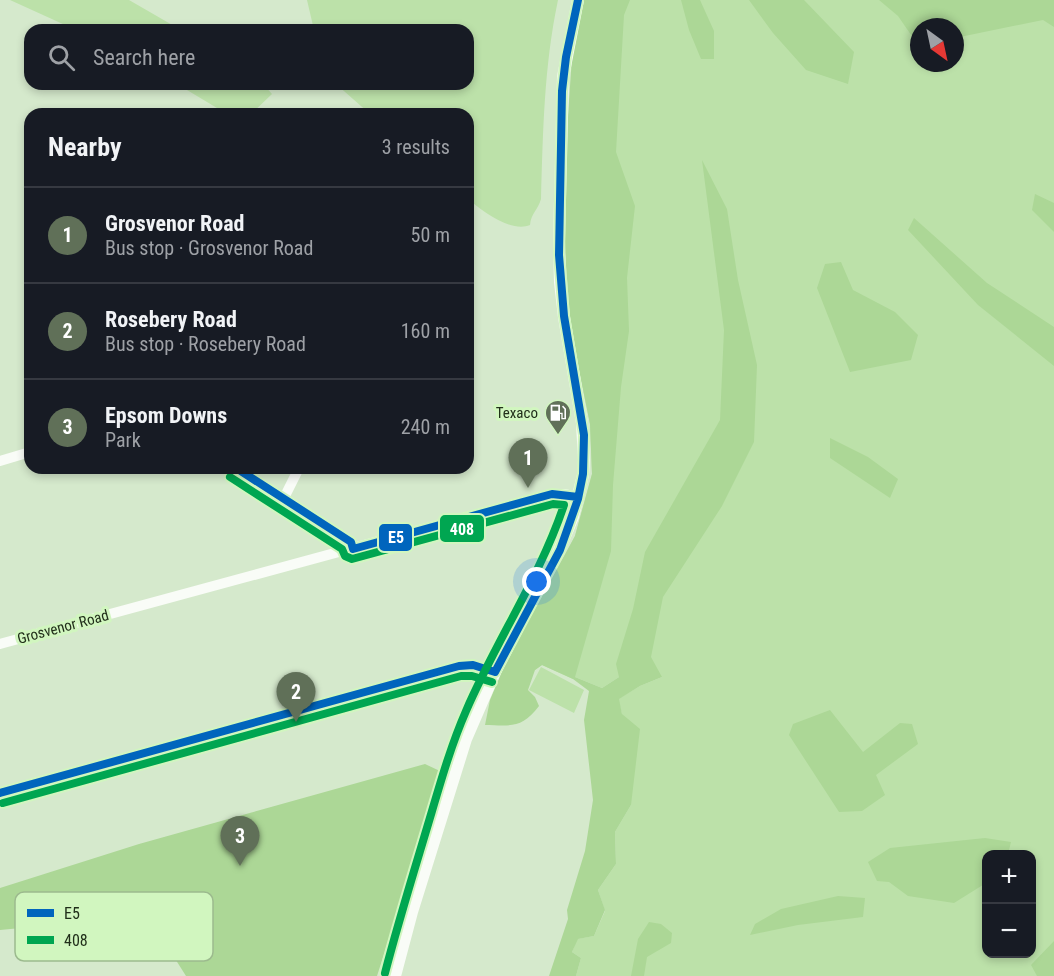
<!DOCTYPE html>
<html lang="en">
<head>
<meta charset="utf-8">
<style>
	body { margin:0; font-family:"Roboto Condensed",sans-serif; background:#242831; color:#f1f3f6 }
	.controls { position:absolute; right:18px; bottom:18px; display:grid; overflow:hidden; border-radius:12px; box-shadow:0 3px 9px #0003 }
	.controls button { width:54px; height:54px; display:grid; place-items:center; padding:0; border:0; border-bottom:2px solid #363941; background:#171b24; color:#f1f3f6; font:30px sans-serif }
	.compass { position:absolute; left:910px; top:18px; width:54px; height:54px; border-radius:50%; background:#171b24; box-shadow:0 3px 9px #0003; rotate:147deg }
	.you { position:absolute; left:537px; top:582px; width:21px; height:21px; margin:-15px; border:4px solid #fff; border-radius:50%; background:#1a73e8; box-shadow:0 0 0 9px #1a73e833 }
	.badge { display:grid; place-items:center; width:39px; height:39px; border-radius:50%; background:#607058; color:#fff; font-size:20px; font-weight:700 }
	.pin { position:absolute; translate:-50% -50px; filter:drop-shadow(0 2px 3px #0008) }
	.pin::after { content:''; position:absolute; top:32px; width:21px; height:18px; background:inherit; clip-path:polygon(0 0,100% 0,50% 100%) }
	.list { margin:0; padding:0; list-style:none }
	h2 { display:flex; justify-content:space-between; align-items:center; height:78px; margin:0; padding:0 24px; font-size:26px }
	h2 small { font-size:20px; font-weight:400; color:#9ea1a6 }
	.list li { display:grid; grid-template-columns:39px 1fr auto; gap:18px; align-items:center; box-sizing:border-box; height:96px; padding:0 24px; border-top:2px solid #363941 }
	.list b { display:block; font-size:22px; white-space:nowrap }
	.list p { margin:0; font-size:20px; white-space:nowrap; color:#9ea1a6 }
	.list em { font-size:20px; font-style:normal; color:#9ea1a6 }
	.icon { flex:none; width:33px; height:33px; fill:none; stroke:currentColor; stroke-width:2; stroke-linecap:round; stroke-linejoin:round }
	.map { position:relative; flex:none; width:1054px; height:976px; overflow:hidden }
	.search { position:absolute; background:#171b24; box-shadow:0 3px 9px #0003; left:24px; top:24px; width:450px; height:66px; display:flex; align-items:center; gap:15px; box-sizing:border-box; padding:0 21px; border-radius:18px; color:#9ea1a6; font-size:22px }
	.panel { position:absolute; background:#171b24; box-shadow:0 3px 9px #0003; left:24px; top:108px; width:450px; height:366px; border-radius:18px }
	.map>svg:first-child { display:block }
	.green { fill:#bce1a9; fill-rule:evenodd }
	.forest { fill:#acd796 }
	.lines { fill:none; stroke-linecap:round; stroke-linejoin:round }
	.minor { stroke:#f9fcf7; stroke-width:10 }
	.tertiary { stroke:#f9fcf7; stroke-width:12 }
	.bus-1-casing { stroke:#d1f6bf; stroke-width:12 }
	.bus-2-casing { stroke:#d1f6bf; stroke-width:12 }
	.bus-1 { stroke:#0065bd; stroke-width:8 }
	.bus-2 { stroke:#00a651; stroke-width:8 }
	.labels { text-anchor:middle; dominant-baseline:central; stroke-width:6; stroke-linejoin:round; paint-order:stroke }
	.poi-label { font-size:15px; fill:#212f1a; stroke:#d1f6bf; text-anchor:end }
	.street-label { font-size:15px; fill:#212f1a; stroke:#d1f6bf }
	.key { fill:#d1f6bf; stroke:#9cba8e; stroke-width:1.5 }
	.key-label { font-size:16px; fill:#212f1a }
	.line-badge { stroke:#d1f6bf; stroke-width:2 }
	.badge-label { font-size:16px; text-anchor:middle; font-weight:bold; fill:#fff }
</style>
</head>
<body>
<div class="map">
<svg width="1054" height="976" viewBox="0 0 1054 976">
	<rect width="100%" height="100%" fill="#d5e9cc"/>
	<path class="green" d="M 10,0 L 129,0 L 181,30 L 76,30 Z
		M 307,0 L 558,0 C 544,66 543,132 541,199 C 538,210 531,213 530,225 C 511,233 482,211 468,199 L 468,114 L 370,114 L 336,84 L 468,84 L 468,30 L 314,30 Z
		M 584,0 L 1054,0 L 1054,976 L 576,976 L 581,958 L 572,952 L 577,939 L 594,936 L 605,911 L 598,890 L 616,864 L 615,832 L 631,805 L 622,714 L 618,699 L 640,686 L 662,677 L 619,677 L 602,688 L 575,677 L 573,679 L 542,665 L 535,670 L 543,598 L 575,536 L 592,474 L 590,424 L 571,330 ZM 919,27 L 955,27 L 955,63 L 919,63 ZM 986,854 L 1032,854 L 1032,954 L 986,954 Z
		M 177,84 L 263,84 L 272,94 L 251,114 L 227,114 Z
		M 541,667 L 584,690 L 574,713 L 529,690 Z"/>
	<path class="forest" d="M 584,0 L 630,0 L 624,15 L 616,152 L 635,206 L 627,278 L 629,331 L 621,387 L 613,485 L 611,551 L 575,677 L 602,688 L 619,677 L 616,664 L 633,609 L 645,552 L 720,420 L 724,330 L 702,160 L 727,209 L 738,280 L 757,365 L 754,442 L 722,506 L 663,597 L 651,657 L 662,677 L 640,686 L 619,699 L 622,714 L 640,729 L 631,805 L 615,832 L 616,864 L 598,890 L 605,910 L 594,936 L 578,939 L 572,952 L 581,958 L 576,976 L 549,976 L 568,919 L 567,910 L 585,851 L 593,800 L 584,720 L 589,691 L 573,679 L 542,665 L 535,670 L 528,690 L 535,697 L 539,706 C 522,728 512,726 485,725 L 490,700 L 506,662 L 575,536 L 592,474 L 590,424 L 571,330 L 564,239 L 566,144 L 573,43 Z
		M 681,0 L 700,0 L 714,31 L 714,59 L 701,59 L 689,30 Z
		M 749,0 L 804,0 L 854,52 L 848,84 L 806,70 L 773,33 Z
		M 879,0 L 1054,0 L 1054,27 L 1043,20 L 955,38 L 955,27 L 919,27 L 918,45 L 898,16 Z
		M 1035,194 L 1054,203 L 1054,232 L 1032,210 Z
		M 914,218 L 987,283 L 1054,327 L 1054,366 L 978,305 L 908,230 Z
		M 841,262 L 853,290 L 895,312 L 918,335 L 911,360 L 850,372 L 817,288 L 825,264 Z
		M 830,438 L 868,457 L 898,479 L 890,498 L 830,458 Z
		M 830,710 L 863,752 L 900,723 L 912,724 L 918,744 L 876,775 L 885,795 L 862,811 L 839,812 L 789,735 L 793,724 Z
		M 425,764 L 442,772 L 377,976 L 186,976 L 148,916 L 0,930 L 0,888 L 139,844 Z
		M 985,838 L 1011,842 L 1008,854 L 986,854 L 986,883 L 954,903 L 908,896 L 889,882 L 877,881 L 868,862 L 890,848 Z
		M 838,896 L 865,898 L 863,917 L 798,925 L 750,935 L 755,924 L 781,909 Z
		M 649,922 L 661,924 L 672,933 L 671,943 L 647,957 L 644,976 L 631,976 L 638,939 Z
		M 1054,941 L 1054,976 L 1037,976 L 1031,965 Z"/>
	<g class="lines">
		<path class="minor" d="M 0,461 L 30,452
			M 236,468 L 351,542 L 353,549
			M 284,498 L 299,468
			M 0,644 L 552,494 L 564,494 L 578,497
			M 0,793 L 459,666 L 473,665 L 495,672"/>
		<path class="tertiary" d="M 395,976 L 412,912 L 466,739 L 495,672 L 563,541 L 573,517 L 583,475 L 584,460 L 582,423 L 564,317 L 560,282 L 559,241 L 563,77 L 578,0"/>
		<defs>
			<path id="bus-1" d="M 236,468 L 351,542 L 353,549 L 552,494 L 578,497
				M 0,793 L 459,666 L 473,665 L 495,672 L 560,550 L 578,499 L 583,474 L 584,435 L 564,316 L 559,255 L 562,91 L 566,57 L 578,0"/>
			<path id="bus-2" d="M 230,477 L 342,549 L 345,556 L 352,559 L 553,504 L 564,505 C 540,577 496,641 466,711 C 452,743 442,777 432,811 C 416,865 399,919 385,973
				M 3,803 L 461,676 L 472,676 L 492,682"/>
		</defs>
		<use href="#bus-1" class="bus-1-casing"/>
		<use href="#bus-2" class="bus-2-casing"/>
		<use href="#bus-1" class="bus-1"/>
		<use href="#bus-2" class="bus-2"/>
	</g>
	<defs>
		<symbol id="fuel-pin" viewBox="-11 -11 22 30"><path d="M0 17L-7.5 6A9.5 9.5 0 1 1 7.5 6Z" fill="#607058" stroke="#d1f6bf"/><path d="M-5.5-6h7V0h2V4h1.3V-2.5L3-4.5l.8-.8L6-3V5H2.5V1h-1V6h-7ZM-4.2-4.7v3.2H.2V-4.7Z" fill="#fff"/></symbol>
	</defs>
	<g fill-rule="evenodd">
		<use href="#fuel-pin" x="543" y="398" width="30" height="40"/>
	</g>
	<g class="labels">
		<g class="poi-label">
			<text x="538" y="413">Texaco</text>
		</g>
		<g class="street-label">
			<text transform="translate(63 627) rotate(-15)">Grosvenor Road</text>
		</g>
	</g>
	<rect x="15" y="892" width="198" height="69" rx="9" class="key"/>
	<rect x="27" y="909" width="27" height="8" fill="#0065bd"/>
	<rect x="27" y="936" width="27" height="8" fill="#00a651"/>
	<g class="key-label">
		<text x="64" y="919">E5</text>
		<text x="64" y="946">408</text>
	</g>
	<g class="line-badge">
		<rect x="439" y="514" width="46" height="29" rx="6" fill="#00a651"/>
		<rect x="378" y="523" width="35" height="29" rx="6" fill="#0065bd"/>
	</g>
	<g class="badge-label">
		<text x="462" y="535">408</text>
		<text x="396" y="543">E5</text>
	</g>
</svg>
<div class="controls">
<button>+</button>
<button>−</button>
</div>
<svg class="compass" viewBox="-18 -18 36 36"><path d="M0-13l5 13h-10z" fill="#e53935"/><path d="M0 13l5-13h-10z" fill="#9ea1a6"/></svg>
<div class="you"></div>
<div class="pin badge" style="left:528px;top:488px">1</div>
<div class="pin badge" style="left:296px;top:722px">2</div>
<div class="pin badge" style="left:240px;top:866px">3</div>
<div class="search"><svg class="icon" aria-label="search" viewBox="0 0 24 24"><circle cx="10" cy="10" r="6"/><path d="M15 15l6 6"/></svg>Search here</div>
<section class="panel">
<h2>Nearby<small>3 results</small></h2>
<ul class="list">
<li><span class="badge">1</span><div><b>Grosvenor Road</b><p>Bus stop · Grosvenor Road</p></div><em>50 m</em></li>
<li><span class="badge">2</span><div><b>Rosebery Road</b><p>Bus stop · Rosebery Road</p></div><em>160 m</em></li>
<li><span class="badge">3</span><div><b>Epsom Downs</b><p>Park</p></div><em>240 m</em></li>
</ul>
</section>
</div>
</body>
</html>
